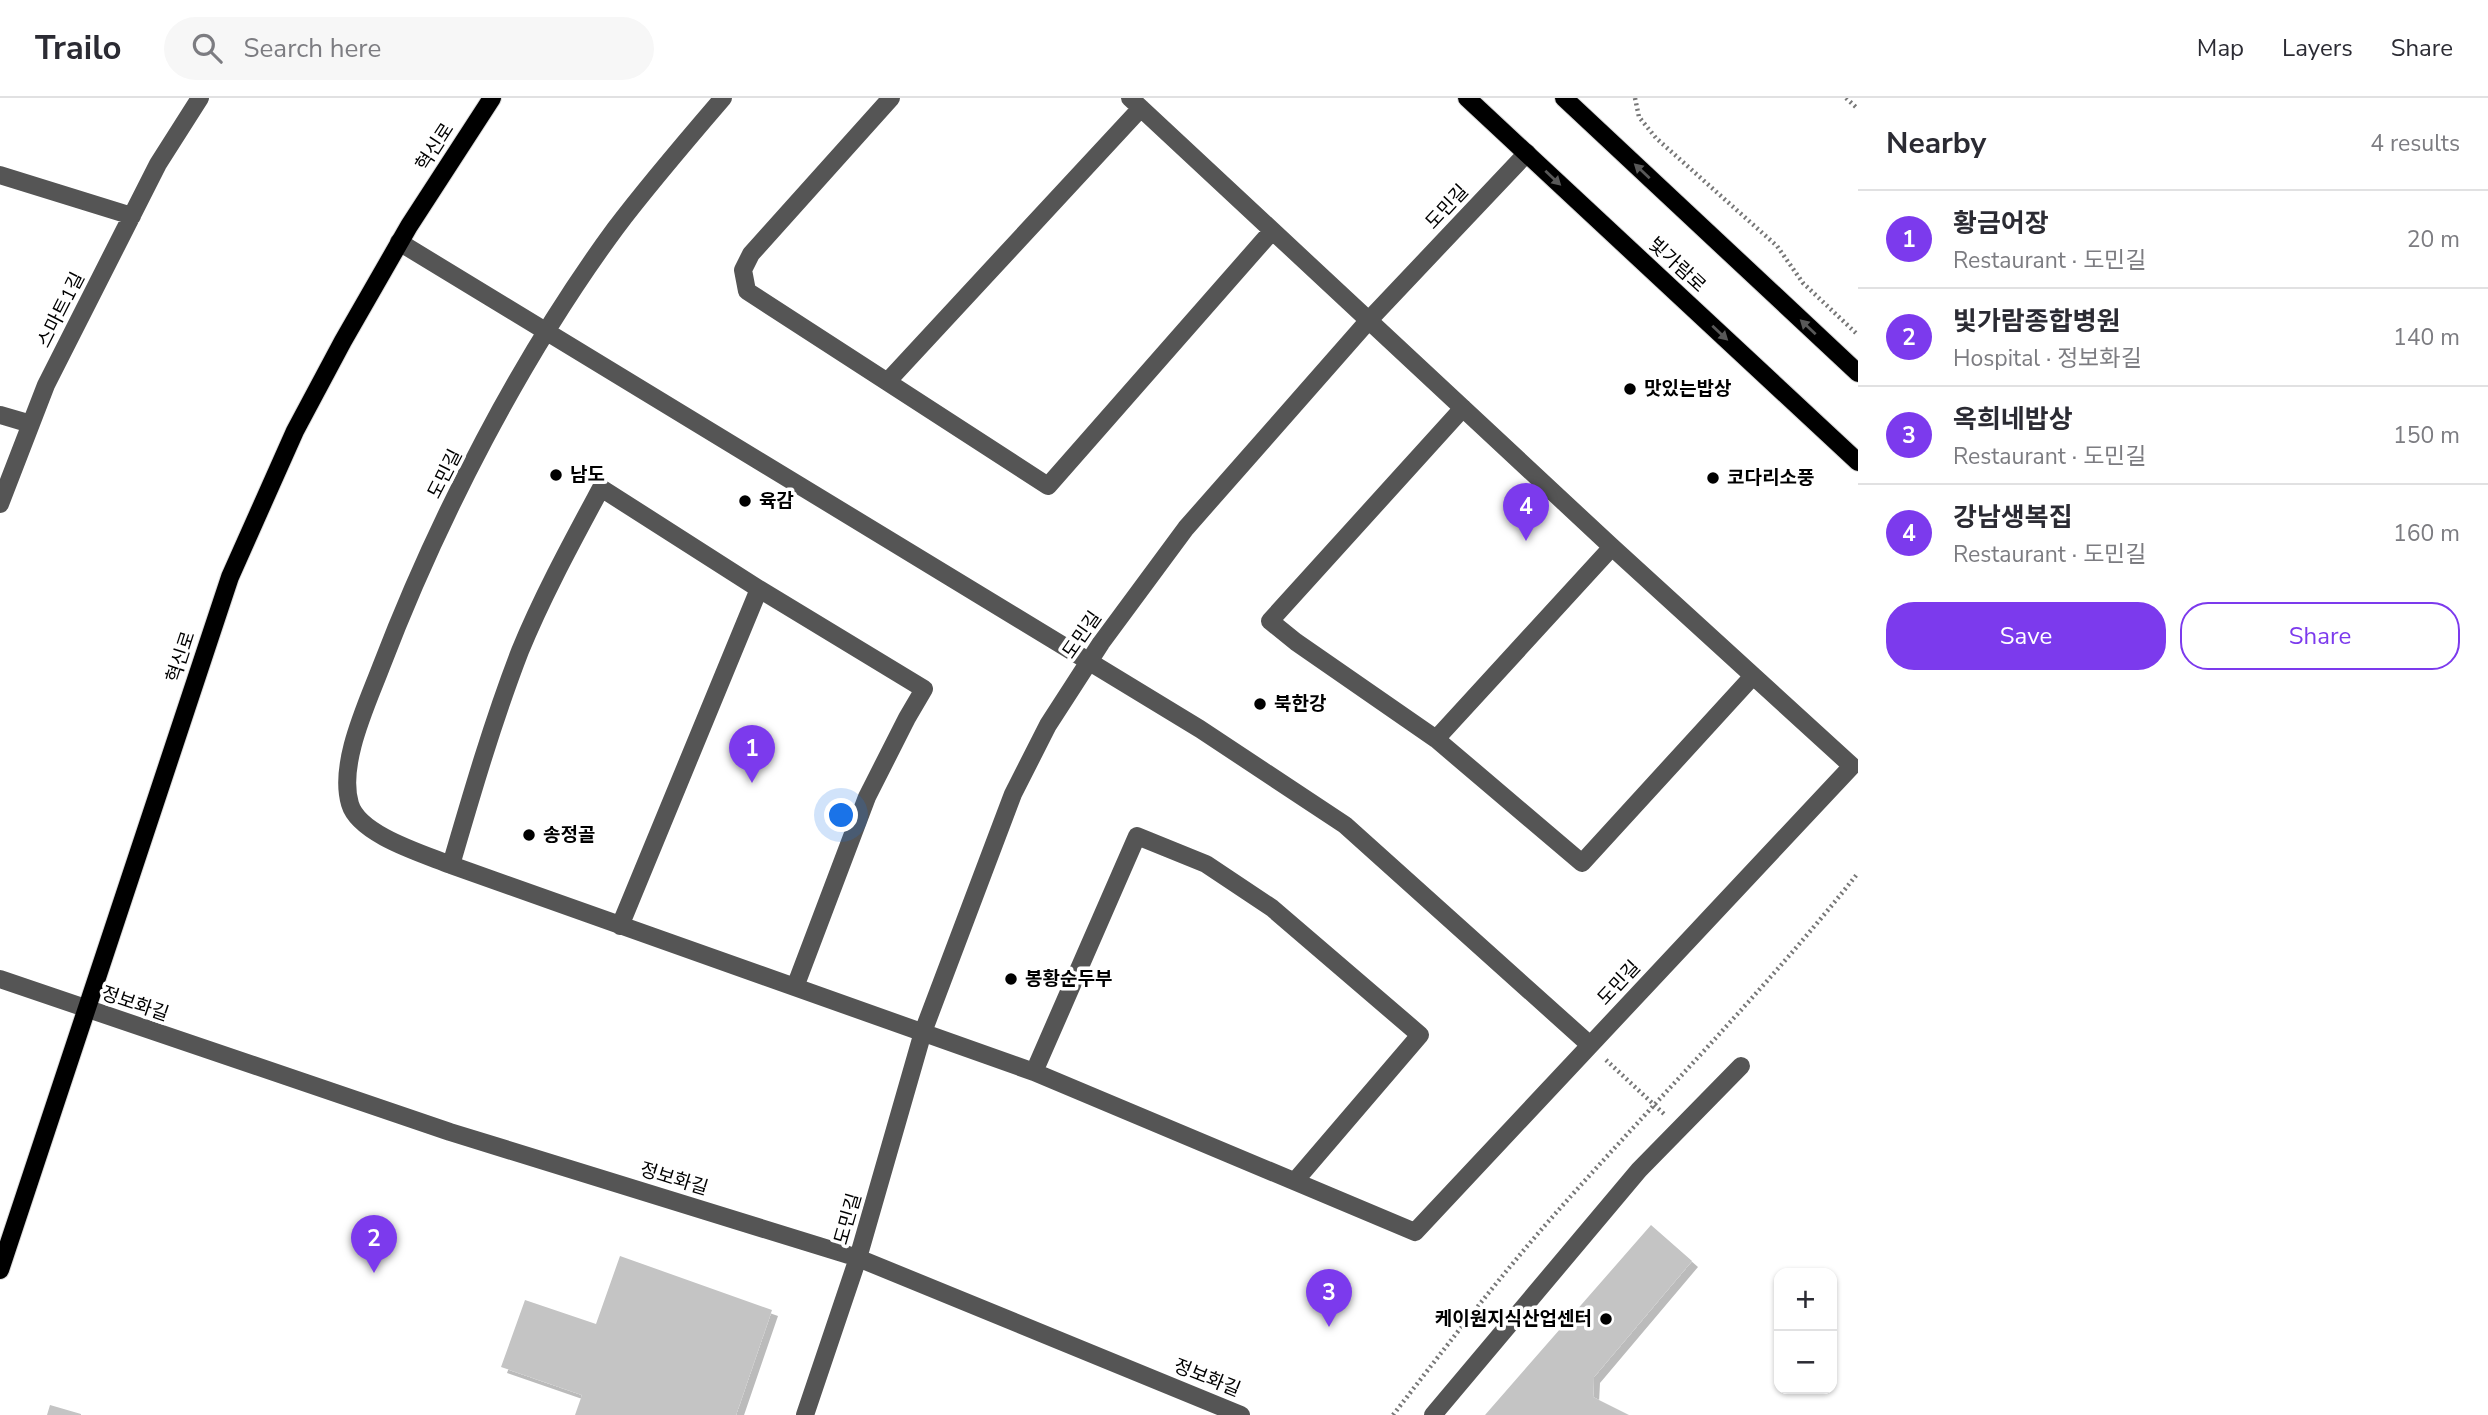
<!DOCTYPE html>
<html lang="en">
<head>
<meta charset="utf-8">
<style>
	body { margin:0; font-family:"Nunito Sans","Noto Sans KR",sans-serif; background:#f7f7f7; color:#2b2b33 }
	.controls { position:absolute; right:21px; bottom:21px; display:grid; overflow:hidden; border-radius:14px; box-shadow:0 2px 5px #0004 }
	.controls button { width:63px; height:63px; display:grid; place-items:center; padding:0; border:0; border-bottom:2px solid #e1e1e2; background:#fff; color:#2b2b33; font:35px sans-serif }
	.you { position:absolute; left:842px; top:718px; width:24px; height:24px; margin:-18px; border:5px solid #fff; border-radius:50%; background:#1a73e8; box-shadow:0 0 0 10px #1a73e833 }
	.badge { display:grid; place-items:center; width:46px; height:46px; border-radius:50%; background:#7c3aed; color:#fff; font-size:23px; font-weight:700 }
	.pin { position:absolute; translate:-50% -58px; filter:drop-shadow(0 2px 4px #0008) }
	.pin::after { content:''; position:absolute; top:37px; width:24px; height:21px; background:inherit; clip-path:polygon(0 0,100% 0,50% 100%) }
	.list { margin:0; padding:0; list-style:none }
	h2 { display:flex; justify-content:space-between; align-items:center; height:91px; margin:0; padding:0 28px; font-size:30px }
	h2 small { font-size:23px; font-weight:400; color:#7c7c81 }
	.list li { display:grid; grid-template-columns:46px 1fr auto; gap:21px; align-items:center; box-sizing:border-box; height:98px; padding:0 28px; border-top:2px solid #e1e1e2 }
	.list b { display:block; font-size:26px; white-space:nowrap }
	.list p { margin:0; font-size:23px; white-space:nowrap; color:#7c7c81 }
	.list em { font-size:23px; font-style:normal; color:#7c7c81 }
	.actions { display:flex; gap:14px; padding:21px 28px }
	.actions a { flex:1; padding:16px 0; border:2px solid #7c3aed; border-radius:28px; text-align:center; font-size:24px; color:#7c3aed }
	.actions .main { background:#7c3aed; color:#fff }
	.icon { flex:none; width:38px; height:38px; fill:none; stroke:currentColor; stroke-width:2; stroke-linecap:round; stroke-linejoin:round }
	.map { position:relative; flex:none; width:1858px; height:1317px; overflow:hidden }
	header { display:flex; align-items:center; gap:42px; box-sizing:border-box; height:98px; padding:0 35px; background:#fff; border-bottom:2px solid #e1e1e2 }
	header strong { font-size:33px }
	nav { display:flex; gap:38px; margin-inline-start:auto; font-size:24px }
	.search { width:490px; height:63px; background:#f7f7f7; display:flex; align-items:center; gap:18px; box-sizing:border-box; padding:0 24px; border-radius:38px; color:#7c7c81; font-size:26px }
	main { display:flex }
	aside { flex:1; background:#fff }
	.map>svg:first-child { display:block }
	.building { fill:#c4c4c4; filter:url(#shadow) }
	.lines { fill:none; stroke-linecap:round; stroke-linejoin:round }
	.major-casing { stroke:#dbdbdb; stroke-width:20 }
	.path { stroke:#777; stroke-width:4.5; stroke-dasharray:2 3.5; stroke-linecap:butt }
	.minor { stroke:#555; stroke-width:18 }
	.major { stroke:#000; stroke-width:18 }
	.oneway { fill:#595959 }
	.poi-dot { fill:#000; stroke:#fff; stroke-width:2.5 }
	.labels { text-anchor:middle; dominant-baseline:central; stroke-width:7; stroke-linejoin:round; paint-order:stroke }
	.street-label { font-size:19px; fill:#000; stroke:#fff }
	.poi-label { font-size:19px; font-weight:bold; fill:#000; stroke:#fff; text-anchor:start }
</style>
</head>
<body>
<header>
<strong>Trailo</strong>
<div class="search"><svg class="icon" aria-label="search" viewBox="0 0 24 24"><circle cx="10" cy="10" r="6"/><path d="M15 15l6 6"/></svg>Search here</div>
<nav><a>Map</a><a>Layers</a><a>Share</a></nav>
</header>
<main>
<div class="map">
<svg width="1858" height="1317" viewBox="0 0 1858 1317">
	<defs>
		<filter id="shadow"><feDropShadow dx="6" dy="6" stdDeviation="0" flood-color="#0004"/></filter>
	</defs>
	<rect width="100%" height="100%" fill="#fff"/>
	<path class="building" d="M 1651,1127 L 1692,1163 L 1594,1279 L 1593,1299 L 1629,1317 L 1485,1317 Z
		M 620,1158 L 772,1212 L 736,1317 L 575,1317 L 582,1297 L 501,1269 L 525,1202 L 596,1226 Z
		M 50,1307 L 81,1316 L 81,1317 L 47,1317 Z"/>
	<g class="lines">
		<defs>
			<path id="major" d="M 1467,0 L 1858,364
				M 1564,0 L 1858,275
				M 0,1172 L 230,479 L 295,333 L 343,243 L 409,128 L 492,0"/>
		</defs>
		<use href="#major" class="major-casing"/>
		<path class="path" d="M 1635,0 L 1639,19 L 1656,40 L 1777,148 L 1803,185 L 1858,237
			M 1846,0 L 1858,11
			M 1606,962 L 1664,1016
			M 1393,1317 C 1448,1246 1503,1174 1563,1107 C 1661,997 1766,891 1858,775"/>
		<path class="minor" d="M 723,0 C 686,43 649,86 615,131 C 521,259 438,420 381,569 C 367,606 338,666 350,706 C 359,737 424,756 451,767 L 1034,974 L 1415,1134 L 1852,668 L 1612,449 L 1130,0
			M 891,0 L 751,156 L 743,172 L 747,193 L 1048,388 L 1272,133
			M 0,77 L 132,118
			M 399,144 L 1200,631 L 1345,727 L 1590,947
			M 887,284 L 1141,10
			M 1463,310 L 1270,523 L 1296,544 L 1436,641 L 1582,765 L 1753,578
			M 0,317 L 31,326
			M 0,406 L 46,287 L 158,66 L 200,0
			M 1436,641 L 1612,449
			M 451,767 C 472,695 493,623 520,553 C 543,497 572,444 601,390 L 759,491 L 924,591 L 907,620 L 867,699 L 795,889
			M 620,828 L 759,491
			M 0,881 L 450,1034 L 858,1160 L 1241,1317
			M 1034,974 L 1137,738 L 1206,766 L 1272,810 L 1420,937 L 1295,1083
			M 805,1317 L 858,1160 L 923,934 L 1013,696 L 1048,627 L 1101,545 L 1186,430 L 1369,222 L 1527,55
			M 1433,1317 L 1639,1072 L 1741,968"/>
		<use href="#major" class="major"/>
	</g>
	<defs><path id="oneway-solid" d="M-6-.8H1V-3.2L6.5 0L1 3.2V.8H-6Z" transform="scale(1.75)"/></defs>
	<g class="oneway">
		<use href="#oneway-solid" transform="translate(1642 73) rotate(-137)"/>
		<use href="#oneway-solid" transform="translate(1553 80) rotate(43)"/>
		<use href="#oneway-solid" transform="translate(1808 229) rotate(-137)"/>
		<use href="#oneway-solid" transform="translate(1720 235) rotate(43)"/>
	</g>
	<g class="poi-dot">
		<circle cx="1630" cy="291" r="7"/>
		<circle cx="556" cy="377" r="7"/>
		<circle cx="1713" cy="380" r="7"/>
		<circle cx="745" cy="403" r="7"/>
		<circle cx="1260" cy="606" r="7"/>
		<circle cx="529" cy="737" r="7"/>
		<circle cx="1011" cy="881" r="7"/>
		<circle cx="1606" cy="1221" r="7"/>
	</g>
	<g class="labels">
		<g class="street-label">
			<text transform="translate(435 49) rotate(-57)">혁신로</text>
			<text transform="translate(1447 109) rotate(-47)">도민길</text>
			<text transform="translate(1677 167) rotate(43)">빛가람로</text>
			<text transform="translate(61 212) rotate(-63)">스마트1길</text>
			<text transform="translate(445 376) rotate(-63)">도민길</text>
			<text transform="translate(1082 537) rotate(-55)">도민길</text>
			<text transform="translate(181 559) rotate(-72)">혁신로</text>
			<text transform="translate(1619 885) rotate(-47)">도민길</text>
			<text transform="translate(135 906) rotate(19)">정보화길</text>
			<text transform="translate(674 1081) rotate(17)">정보화길</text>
			<text transform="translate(848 1121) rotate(-74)">도민길</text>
			<text transform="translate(1207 1280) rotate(22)">정보화길</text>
		</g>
		<g class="poi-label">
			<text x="1644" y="291">맛있는밥상</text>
			<text x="570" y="377">남도</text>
			<text x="1727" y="380">코다리소풍</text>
			<text x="759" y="403">육감</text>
			<text x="1274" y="606">북한강</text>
			<text x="543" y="737">송정골</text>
			<text x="1025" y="881">봉황순두부</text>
			<text x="1592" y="1221" text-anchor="end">케이원지식산업센터</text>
		</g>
	</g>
</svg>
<div class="controls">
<button>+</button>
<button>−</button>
</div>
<div class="you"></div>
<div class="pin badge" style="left:752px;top:685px">1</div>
<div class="pin badge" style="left:374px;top:1175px">2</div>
<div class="pin badge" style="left:1329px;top:1229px">3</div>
<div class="pin badge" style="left:1526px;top:443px">4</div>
</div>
<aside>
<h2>Nearby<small>4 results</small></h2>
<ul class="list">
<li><span class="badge">1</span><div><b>황금어장</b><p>Restaurant · 도민길</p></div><em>20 m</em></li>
<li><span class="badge">2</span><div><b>빛가람종합병원</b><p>Hospital · 정보화길</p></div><em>140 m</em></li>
<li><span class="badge">3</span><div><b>옥희네밥상</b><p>Restaurant · 도민길</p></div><em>150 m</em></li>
<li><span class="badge">4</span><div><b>강남생복집</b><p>Restaurant · 도민길</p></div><em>160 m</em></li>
</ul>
<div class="actions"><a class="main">Save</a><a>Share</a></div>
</aside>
</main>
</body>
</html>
